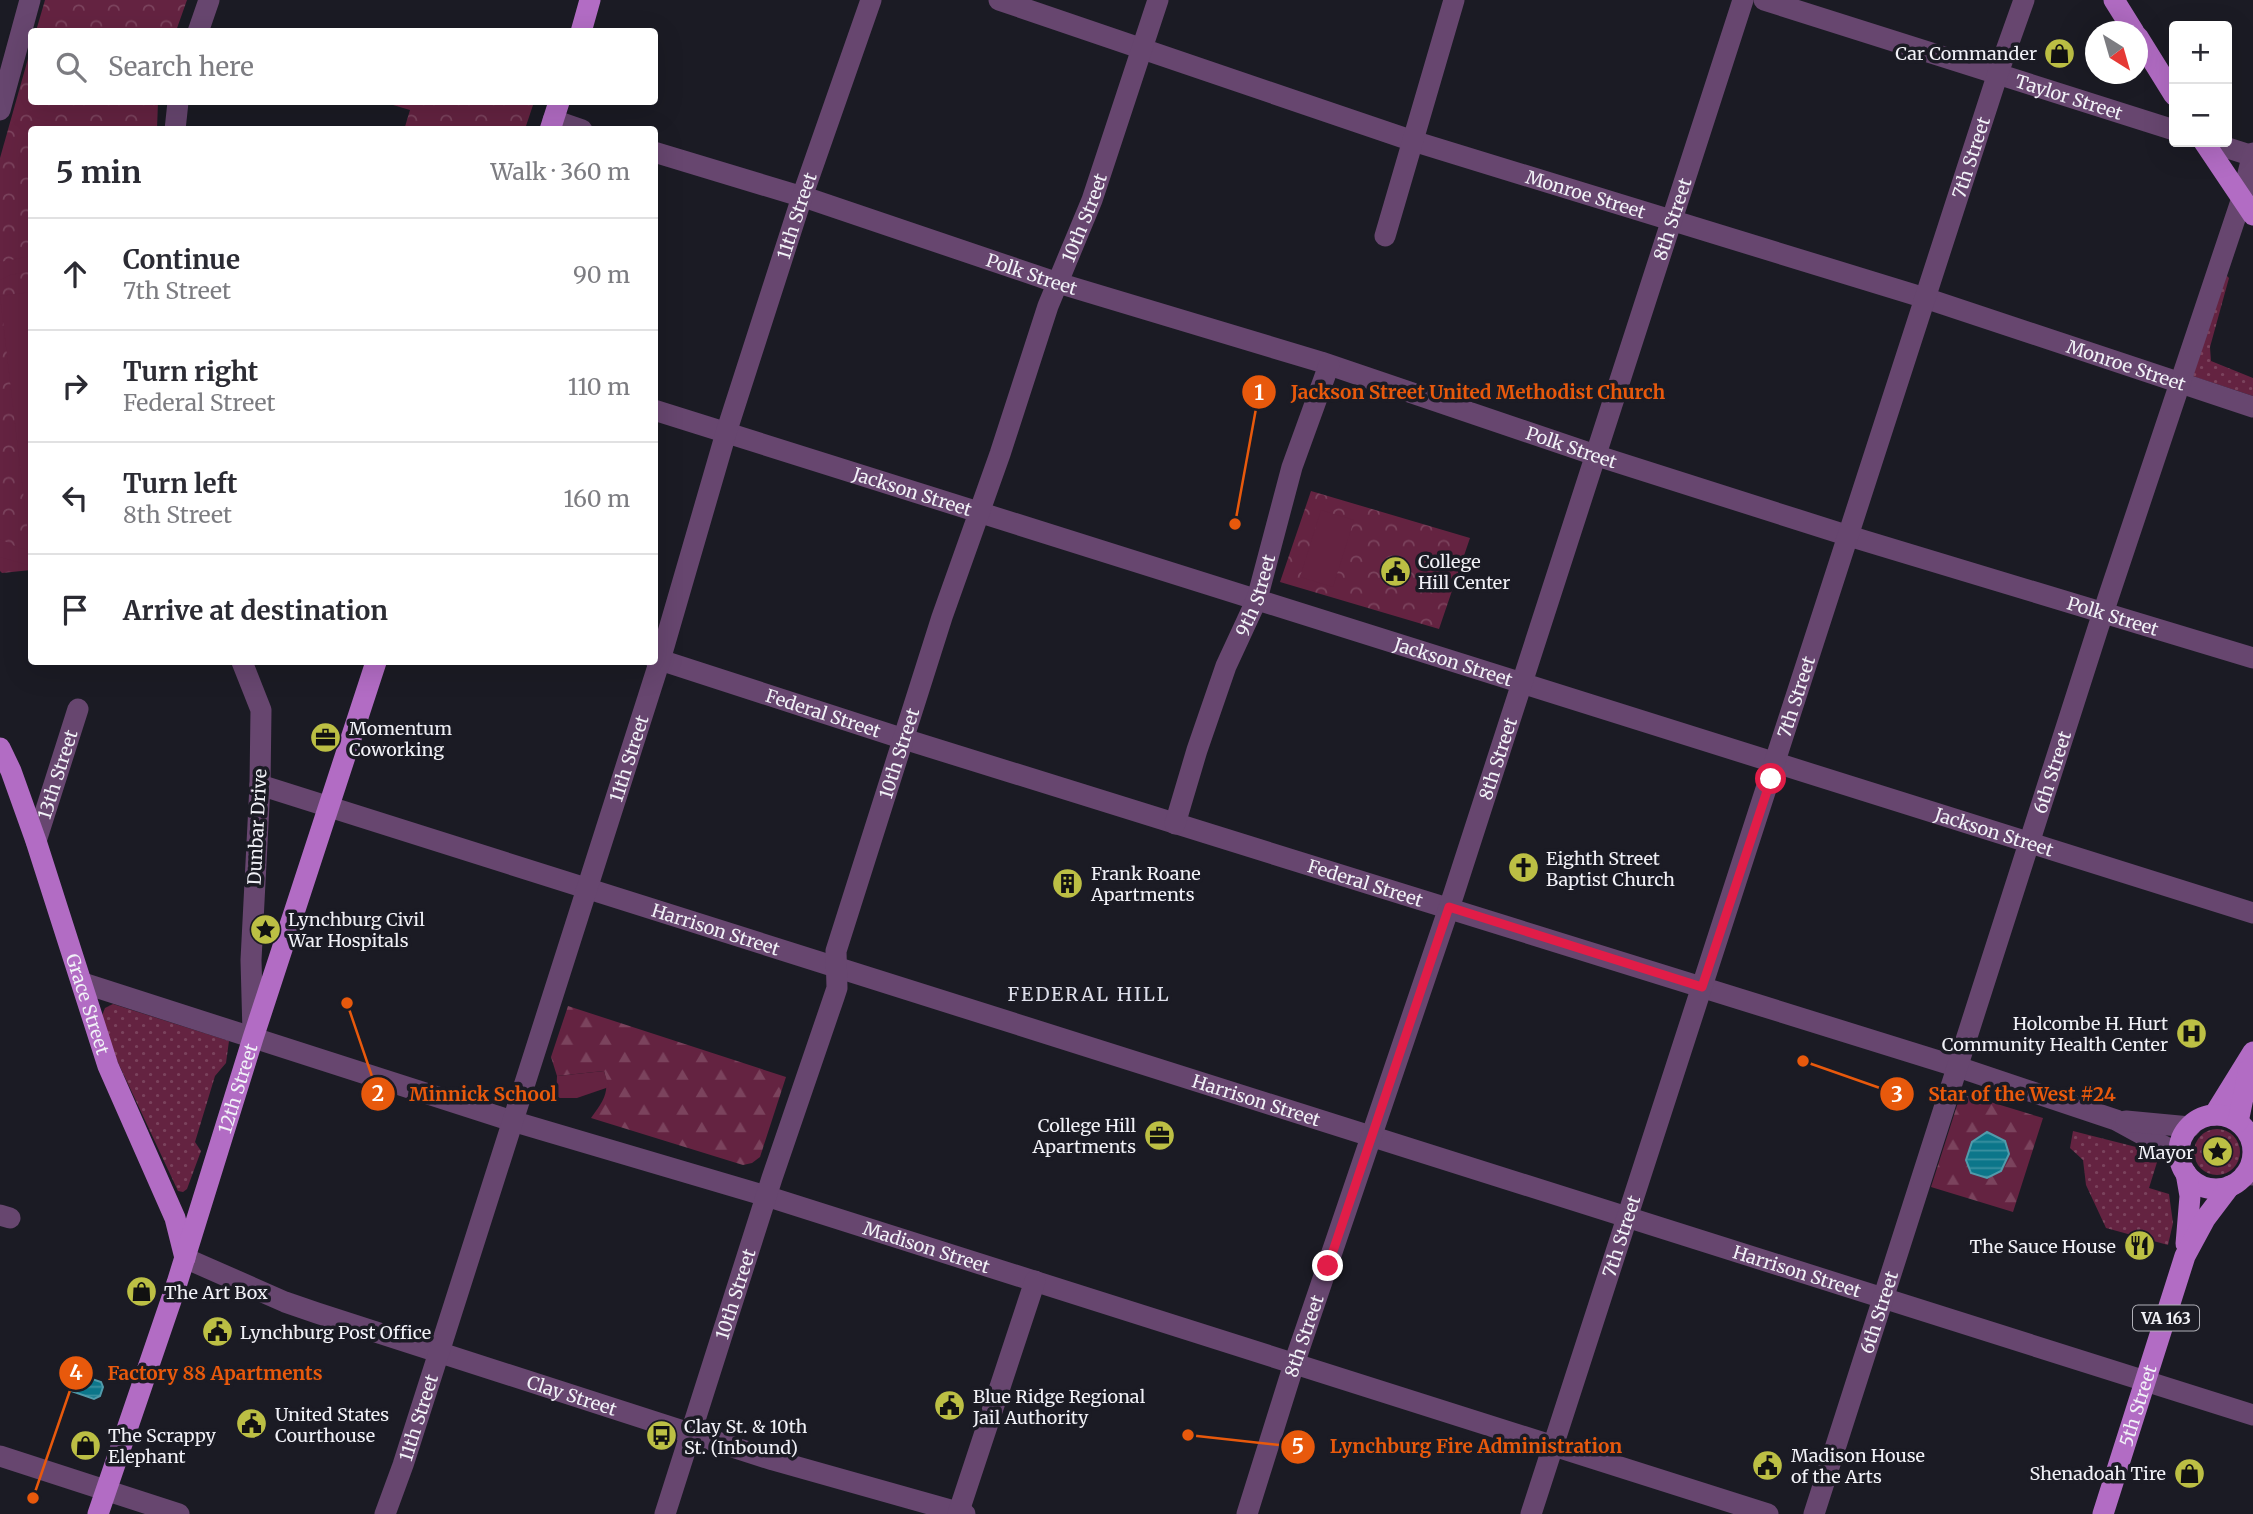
<!DOCTYPE html>
<html lang="en">
<head>
<meta charset="utf-8">
<style>
	body { margin:0; font-family:Merriweather,serif; background:#f7f7f7; color:#2b2b33 }
	.controls { position:absolute; right:21px; top:21px; display:grid; overflow:hidden; border-radius:7px; box-shadow:0 7px 28px #0002 }
	.controls button { width:63px; height:63px; display:grid; place-items:center; padding:0; border:0; border-bottom:2px solid #e1e1e2; background:#fff; color:#2b2b33; font:35px sans-serif }
	.compass { position:absolute; left:2085px; top:21px; width:63px; height:63px; border-radius:50%; background:#fff; box-shadow:0 7px 28px #0002; rotate:143deg }
	.stop { position:absolute; width:21px; height:21px; margin:-16px; border:5px solid #e11d48; border-radius:50%; background:#fff }
	.stop.end { background:#e11d48; border-color:#fff; box-shadow:0 2px 7px #0008 }
	.list { margin:0; padding:0; list-style:none }
	h2 { display:flex; justify-content:space-between; align-items:center; height:91px; margin:0; padding:0 28px; font-size:30px }
	h2 small { font-size:23px; font-weight:400; color:#7c7c81 }
	.list li { display:grid; grid-template-columns:46px 1fr auto; gap:21px; align-items:center; box-sizing:border-box; height:112px; padding:0 28px; border-top:2px solid #e1e1e2 }
	.list b { display:block; font-size:26px; white-space:nowrap }
	.list p { margin:0; font-size:23px; white-space:nowrap; color:#7c7c81 }
	.list em { font-size:23px; font-style:normal; color:#7c7c81 }
	.icon { flex:none; width:38px; height:38px; fill:none; stroke:currentColor; stroke-width:2; stroke-linecap:round; stroke-linejoin:round }
	.map { position:relative; flex:none; width:2253px; height:1514px; overflow:hidden }
	.search { position:absolute; background:#fff; box-shadow:0 7px 28px #0002; left:28px; top:28px; width:630px; height:77px; display:flex; align-items:center; gap:18px; box-sizing:border-box; padding:0 24px; border-radius:7px; color:#7c7c81; font-size:26px }
	.panel { position:absolute; background:#fff; box-shadow:0 7px 28px #0002; left:28px; top:126px; width:630px; height:539px; border-radius:7px }
	.map>svg:first-child { display:block }
	.grass { fill:url(#grass-dots) }
	.forest { fill:url(#forest-firs) }
	.park { fill:url(#park-crowns) }
	.garden { fill:#642341 }
	.water { fill:url(#water-rules); stroke:#519bab; stroke-width:2 }
	.lines { fill:none; stroke-linecap:round; stroke-linejoin:round }
	.minor { stroke:#67466f; stroke-width:21 }
	.major { stroke:#b26cc4; stroke-width:21 }
	.route { stroke:#e11d48; stroke-width:9 }
	.labels { text-anchor:middle; dominant-baseline:central; stroke-width:7; stroke-linejoin:round; paint-order:stroke }
	.shield { fill:#1b1b24; stroke:#b1b1b8; stroke-width:2 }
	.shield-label { font-size:16px; font-weight:bold; fill:#f1f1f7 }
	.poi-label { font-size:18px; fill:#f1f1f7; stroke:#1b1b24; text-anchor:start }
	.street-label { font-size:18px; fill:#f1f1f7; stroke:#1b1b24 }
	.neighbourhood-label { font-size:19px; letter-spacing:2px; fill:#dedfeb; stroke:#1b1b24 }
	.leader { fill:none; stroke:#e8590c; stroke-width:2.5 }
	.callout-dot { fill:#e8590c; stroke:#1b1b24; stroke-width:2.5 }
	.mark-label { font-size:21px; text-anchor:middle; font-weight:bold; fill:#fff }
	.callout-label { font-size:19px; text-anchor:middle; font-weight:bold; fill:#e8590c; stroke:#1b1b24; stroke-width:7; stroke-linejoin:round; paint-order:stroke }
</style>
</head>
<body>
<div class="map">
<svg width="2253" height="1514" viewBox="0 0 2253 1514">
	<defs>
		<pattern id="grass-dots" width="8" height="8" patternUnits="userSpaceOnUse" patternTransform="scale(1.75)"><rect width="8" height="8" fill="#642341"/><path d="M2 2h.1M6 6h.1" fill="none" stroke="#7b435d" stroke-width="1.8" stroke-linecap="round"/></pattern>
		<pattern id="forest-firs" width="22" height="20" patternUnits="userSpaceOnUse" patternTransform="scale(1.75)"><rect width="22" height="20" fill="#642341"/><path d="M5 1l3.5 6h-7zM16 11l3.5 6h-7z" fill="#7b435d"/></pattern>
		<pattern id="park-crowns" width="20" height="18" patternUnits="userSpaceOnUse" patternTransform="scale(1.75)"><rect width="20" height="18" fill="#642341"/><path d="M2 6a3 3 0 1 1 6 0M12 15a3 3 0 1 1 6 0" fill="none" stroke="#7b435d"/></pattern>
		<pattern id="water-rules" width="6" height="5" patternUnits="userSpaceOnUse" patternTransform="scale(1.75)"><rect width="6" height="5" fill="#0c768a"/><path d="M0 2.5h6" fill="none" stroke="#3c91a1"/></pattern>
	</defs>
	<rect width="100%" height="100%" fill="#1b1b24"/>
	<path class="grass" d="M 2225,274 L 2229,278 L 2210,347 L 2211,361 L 2253,378 L 2253,396 L 2189,375 Z
		M 113,1004 L 229,1041 L 226,1063 L 215,1076 L 195,1142 L 201,1151 L 187,1189 L 183,1192 L 178,1191 L 115,1056 L 101,1018 L 105,1008 Z
		M2194 1152a23 23 0 1 1 46 0a23 23 0 1 1-46 0Z
		M 2073,1131 L 2140,1148 L 2158,1159 L 2149,1188 L 2169,1194 L 2173,1223 L 2168,1245 L 2106,1228 L 2086,1185 L 2083,1160 L 2070,1148 Z"/>
	<path class="forest" d="M 568,1006 L 786,1077 L 760,1157 L 752,1163 L 743,1165 L 591,1118 C 604,1100 610,1093 604,1071 L 557,1076 L 551,1057 Z
		M 1961,1093 L 2043,1118 L 2013,1212 L 1931,1187 Z"/>
	<path class="park" d="M 45,0 L 187,0 L 176,31 L 36,31 Z
		M 31,48 L 32,102 L 158,102 L 157,129 L 32,130 L 31,570 L 2,573 L 0,571 L 0,158 Z
		M 383,102 L 534,102 L 525,129 L 404,130 L 410,110 Z
		M 1311,491 L 1470,538 L 1439,629 L 1280,582 Z"/>
	<path class="garden" d="M 31,256 L 31,271 L 10,275 L 0,280 L 0,262 Z
		M 31,292 L 32,542 L 29,542 L 0,296 Z
		M 1321,510 L 1354,520 L 1333,587 L 1300,577 Z
		M 0,539 L 19,548 L 31,550 L 31,566 L 0,557 Z
		M 604,1071 L 609,1087 L 577,1098 L 556,1098 L 557,1076 Z"/>
	<path class="water" d="M 1987,1132 L 2005,1141 L 2009,1154 L 2001,1171 L 1987,1178 L 1971,1173 L 1966,1160 L 1972,1142 Z
		M 77,1374 L 101,1382 L 103,1387 L 100,1396 L 94,1399 L 71,1391 L 68,1387 L 71,1376 Z"/>
	<g class="lines">
		<g class="minor">
			<path id="s1" d="M 999,0 L 1413,141 L 1925,298 L 2253,407"/>
			<path id="s2" d="M 1764,0 L 2174,130"/>
			<path d="M 198,32 L 209,0"/>
			<path d="M 0,110 L 30,0"/>
			<path d="M 553,120 L 582,130"/>
			<path d="M 175,130 L 178,102"/>
			<path d="M 2209,142 L 2253,156"/>
			<path id="s3" d="M 654,152 L 813,200 L 1058,283 L 1321,362 L 1604,458 L 1849,536 L 2253,658"/>
			<path d="M 1385,236 L 1454,0"/>
			<path id="s4" d="M 654,410 L 2253,913"/>
			<path id="s5" d="M 654,658 L 904,739 L 1958,1067 L 2116,1120 L 2180,1155"/>
			<path d="M 242,662 L 261,710 L 260,785 L 251,960 L 253,1033"/>
			<path id="s6" d="M 260,785 L 2253,1415"/>
			<path id="s7" d="M 1175,824 L 1197,750 L 1226,666 L 1257,599 L 1292,467 L 1329,365"/>
			<path id="s8" d="M 36,841 L 78,709"/>
			<path id="s9" d="M 83,983 L 512,1121 L 766,1196 L 1768,1514"/>
			<path d="M 2126,1121 L 2190,1127"/>
			<path d="M 2245,1174 L 2253,1175"/>
			<path d="M 0,1215 L 10,1218"/>
			<path id="s10" d="M 185,1258 L 285,1302 L 317,1313 L 773,1460 L 965,1514"/>
			<path d="M 0,1456 L 179,1514"/>
			<path id="s11" d="M 385,1514 L 403,1465 L 660,660 L 726,433 L 802,197 L 871,0"/>
			<path id="s12" d="M 665,1514 L 772,1178 L 834,997 L 837,988 L 836,951 L 942,617 L 1000,454 L 1048,306 L 1092,200 L 1158,0"/>
			<path d="M 958,1514 L 1035,1281"/>
			<path id="s13" d="M 1247,1514 L 1294,1364 L 1454,893 L 1743,0"/>
			<path id="s14" d="M 1531,1514 L 1998,73 L 2024,0"/>
			<path id="s15" d="M 1814,1514 L 2098,628 L 2242,198 L 2253,153"/>
		</g>
		<g class="major">
			<path d="M 2114,0 L 2134,32"/>
			<path d="M 581,32 L 590,0"/>
			<path d="M 2138,37 L 2174,95"/>
			<path d="M 550,130 L 559,102"/>
			<path d="M 2204,142 L 2253,215"/>
			<path id="s16" d="M 0,748 L 11,771 L 36,841 L 108,1066 L 175,1218 L 185,1258"/>
			<path d="M 2214,1115 L 2253,1052"/>
			<circle cx="2216" cy="1152" r="37"/>
			<path d="M 2238,1122 L 2249,1069"/>
			<path d="M 2186,1173 L 2190,1196 L 2186,1244"/>
			<path id="s17" d="M 98,1514 L 177,1283 L 253,1038 L 376,662"/>
			<path id="s18" d="M 2103,1514 L 2185,1256 L 2205,1219 L 2230,1186"/>
		</g>
	</g>
	<g class="lines">
		<path class="route" d="M 1328,1266 L 1449,907 L 1702,987 L 1771,779"/>
	</g>
	<defs>
		<symbol id="shop-disc" viewBox="-11 -11 22 22"><circle r="9.5" fill="#bcbf44" stroke="#1b1b24"/><path d="M-5-2.5h2.3a2.7 3.5 0 0 1 5.4 0H5L5.5 6h-11ZM-1.5-2.5h3a1.5 2.3 0 0 0-3 0Z" fill="#111"/></symbol>
		<symbol id="civic-disc" viewBox="-11 -11 22 22"><circle r="9.5" fill="#bcbf44" stroke="#1b1b24"/><path d="M-.6-6.5H3V-4.5H.6V-3L4-1V1h2V6H-6V1h2V-1L-.6-3ZM-1.2 2.5V6h2.4V2.5Z" fill="#111"/></symbol>
		<symbol id="office-disc" viewBox="-11 -11 22 22"><circle r="9.5" fill="#bcbf44" stroke="#1b1b24"/><path d="M-6-3h4V-5.5h4V-3h4V5H-6ZM-1-4.5V-3h2v-1.5ZM-6 0V1H6V0Z" fill="#111"/></symbol>
		<symbol id="church-disc" viewBox="-11 -11 22 22"><circle r="9.5" fill="#bcbf44" stroke="#1b1b24"/><path d="M-1.2-6h2.4v3.5h3.3v2.4h-3.3V6h-2.4V-.1h-3.3v-2.4h3.3Z" fill="#111"/></symbol>
		<symbol id="building-disc" viewBox="-11 -11 22 22"><circle r="9.5" fill="#bcbf44" stroke="#1b1b24"/><path d="M-4-6H4V6H1V3H-1V6H-4ZM-2.5-4.3h1.7v1.8h-1.7ZM.8-4.3h1.7v1.8H.8ZM-2.5-1h1.7V.8h-1.7ZM.8-1h1.7V.8H.8Z" fill="#111"/></symbol>
		<symbol id="sight-disc" viewBox="-11 -11 22 22"><circle r="9.5" fill="#bcbf44" stroke="#1b1b24"/><path d="M0-6L1.8-2.2L6-1.7L2.9 1.2L3.7 5.4L0 3.3L-3.7 5.4L-2.9 1.2L-6-1.7L-1.8-2.2Z" fill="#111"/></symbol>
		<symbol id="hospital-disc" viewBox="-11 -11 22 22"><circle r="9.5" fill="#bcbf44" stroke="#1b1b24"/><path d="M-5-5h3v3.5h4V-5h3V5h-3V1.5h-4V5h-3Z" fill="#111"/></symbol>
		<symbol id="restaurant-disc" viewBox="-11 -11 22 22"><circle r="9.5" fill="#bcbf44" stroke="#1b1b24"/><path d="M-5-6h1v4h1v-4h1v4h1v-4h1v5L-1.5 .5V6h-2V.5L-5-1ZM5-6V6H3V1.5H1.5Q1.5-4 5-6Z" fill="#111"/></symbol>
		<symbol id="bus-disc" viewBox="-11 -11 22 22"><circle r="9.5" fill="#bcbf44" stroke="#1b1b24"/><path d="M-5-6H5V4H4V6H2V4H-2V6H-4V4H-5ZM-3.5-4V0h7V-4ZM-3.5 1.2v1.5H-2V1.2ZM2 1.2v1.5H3.5V1.2Z" fill="#111"/></symbol>
	</defs>
	<g fill-rule="evenodd">
		<use href="#shop-disc" x="2042" y="36" width="35" height="35"/>
		<use href="#civic-disc" x="1378" y="554" width="35" height="35"/>
		<use href="#office-disc" x="308" y="720" width="35" height="35"/>
		<use href="#church-disc" x="1506" y="850" width="35" height="35"/>
		<use href="#building-disc" x="1050" y="866" width="35" height="35"/>
		<use href="#sight-disc" x="248" y="912" width="35" height="35"/>
		<use href="#hospital-disc" x="2174" y="1016" width="35" height="35"/>
		<use href="#office-disc" x="1142" y="1118" width="35" height="35"/>
		<use href="#sight-disc" x="2200" y="1134" width="35" height="35"/>
		<use href="#restaurant-disc" x="2122" y="1228" width="35" height="35"/>
		<use href="#shop-disc" x="124" y="1274" width="35" height="35"/>
		<use href="#civic-disc" x="200" y="1314" width="35" height="35"/>
		<use href="#civic-disc" x="932" y="1388" width="35" height="35"/>
		<use href="#civic-disc" x="234" y="1406" width="35" height="35"/>
		<use href="#bus-disc" x="644" y="1418" width="35" height="35"/>
		<use href="#shop-disc" x="68" y="1428" width="35" height="35"/>
		<use href="#civic-disc" x="1750" y="1448" width="35" height="35"/>
		<use href="#shop-disc" x="2172" y="1456" width="35" height="35"/>
	</g>
	<g class="labels">
		<rect class="shield" x="2133" y="1305.5" width="66" height="25" rx="5"/>
		<g class="shield-label">
			<text x="2166" y="1318">VA 163</text>
		</g>
		<g class="poi-label">
			<text x="2037" y="53" text-anchor="end">Car Commander</text>
			<text x="1418" y="561">College<tspan x="1418" dy="21">Hill Center</tspan></text>
			<text x="349" y="728">Momentum<tspan x="349" dy="21">Coworking</tspan></text>
			<text x="1546" y="858">Eighth Street<tspan x="1546" dy="21">Baptist Church</tspan></text>
			<text x="1091" y="873">Frank Roane<tspan x="1091" dy="21">Apartments</tspan></text>
			<text x="288" y="919">Lynchburg Civil<tspan x="288" dy="21">War Hospitals</tspan></text>
			<text x="2168" y="1023" text-anchor="end">Holcombe H. Hurt<tspan x="2168" dy="21">Community Health Center</tspan></text>
			<text x="1136" y="1125" text-anchor="end">College Hill<tspan x="1136" dy="21">Apartments</tspan></text>
			<text x="2194" y="1152" text-anchor="end">Mayor</text>
			<text x="2116" y="1246" text-anchor="end">The Sauce House</text>
			<text x="164" y="1292">The Art Box</text>
			<text x="240" y="1332">Lynchburg Post Office</text>
			<text x="973" y="1396">Blue Ridge Regional<tspan x="973" dy="21">Jail Authority</tspan></text>
			<text x="275" y="1414">United States<tspan x="275" dy="21">Courthouse</tspan></text>
			<text x="684" y="1426">Clay St. &amp; 10th<tspan x="684" dy="21">St. (Inbound)</tspan></text>
			<text x="108" y="1435">The Scrappy<tspan x="108" dy="21">Elephant</tspan></text>
			<text x="1791" y="1455">Madison House<tspan x="1791" dy="21">of the Arts</tspan></text>
			<text x="2166" y="1473" text-anchor="end">Shenadoah Tire</text>
		</g>
		<g class="street-label">
			<text stroke="none"><textPath href="#s2" startOffset="320">Taylor Street</textPath></text>
			<text stroke="none"><textPath href="#s14" startOffset="1426">7th Street</textPath></text>
			<text stroke="none"><textPath href="#s1" startOffset="618">Monroe Street</textPath></text>
			<text stroke="none"><textPath href="#s11" startOffset="1362">11th Street</textPath></text>
			<text stroke="none"><textPath href="#s12" startOffset="1365">10th Street</textPath></text>
			<text stroke="none"><textPath href="#s13" startOffset="1363">8th Street</textPath></text>
			<text stroke="none"><textPath href="#s3" startOffset="397">Polk Street</textPath></text>
			<text stroke="none"><textPath href="#s1" startOffset="1185">Monroe Street</textPath></text>
			<text stroke="none"><textPath href="#s3" startOffset="964">Polk Street</textPath></text>
			<text stroke="none"><textPath href="#s4" startOffset="271">Jackson Street</textPath></text>
			<text stroke="none"><textPath href="#s7" startOffset="243">9th Street</textPath></text>
			<text stroke="none"><textPath href="#s3" startOffset="1531">Polk Street</textPath></text>
			<text stroke="none"><textPath href="#s4" startOffset="838">Jackson Street</textPath></text>
			<text stroke="none"><textPath href="#s14" startOffset="859">7th Street</textPath></text>
			<text stroke="none"><textPath href="#s5" startOffset="178">Federal Street</textPath></text>
			<text stroke="none"><textPath href="#s12" startOffset="798">10th Street</textPath></text>
			<text stroke="none"><textPath href="#s11" startOffset="794">11th Street</textPath></text>
			<text stroke="none"><textPath href="#s13" startOffset="796">8th Street</textPath></text>
			<text stroke="none"><textPath href="#s15" startOffset="779">6th Street</textPath></text>
			<text stroke="none"><textPath href="#s8" startOffset="70">13th Street</textPath></text>
			<text transform="translate(257 827) rotate(-87)">Dunbar Drive</text>
			<text stroke="none"><textPath href="#s4" startOffset="1405">Jackson Street</textPath></text>
			<text stroke="none"><textPath href="#s5" startOffset="746">Federal Street</textPath></text>
			<text stroke="none"><textPath href="#s6" startOffset="478">Harrison Street</textPath></text>
			<text stroke="none"><textPath href="#s16" startOffset="271">Grace Street</textPath></text>
			<text stroke="none"><textPath href="#s17" startOffset="448">12th Street</textPath></text>
			<text stroke="none"><textPath href="#s6" startOffset="1045">Harrison Street</textPath></text>
			<text stroke="none"><textPath href="#s14" startOffset="292">7th Street</textPath></text>
			<text stroke="none"><textPath href="#s9" startOffset="884">Madison Street</textPath></text>
			<text stroke="none"><textPath href="#s6" startOffset="1612">Harrison Street</textPath></text>
			<text stroke="none"><textPath href="#s12" startOffset="231">10th Street</textPath></text>
			<text stroke="none"><textPath href="#s15" startOffset="212">6th Street</textPath></text>
			<text stroke="none"><textPath href="#s13" startOffset="187">8th Street</textPath></text>
			<text stroke="none"><textPath href="#s10" startOffset="411">Clay Street</textPath></text>
			<text stroke="none"><textPath href="#s18" startOffset="114">5th Street</textPath></text>
			<text stroke="none"><textPath href="#s11" startOffset="102">11th Street</textPath></text>
		</g>
		<g class="neighbourhood-label">
			<text x="1089" y="994">FEDERAL HILL</text>
		</g>
	</g>
	<path class="leader" d="M1235 524L1259 392M347 1003L378 1094M1803 1061L1897 1094M33 1498L76 1373M1188 1435L1298 1447"/>
	<g class="callout-dot">
		<circle cx="1235" cy="524" r="7"/>
		<circle cx="347" cy="1003" r="7"/>
		<circle cx="1803" cy="1061" r="7"/>
		<circle cx="33" cy="1498" r="7"/>
		<circle cx="1188" cy="1435" r="7"/>
		<circle cx="1259" cy="392" r="18"/>
		<circle cx="378" cy="1094" r="18"/>
		<circle cx="1897" cy="1094" r="18"/>
		<circle cx="76" cy="1373" r="18"/>
		<circle cx="1298" cy="1447" r="18"/>
	</g>
	<g class="mark-label">
		<text x="1259" y="400">1</text>
		<text x="378" y="1101">2</text>
		<text x="1897" y="1102">3</text>
		<text x="76" y="1380">4</text>
		<text x="1298" y="1454">5</text>
	</g>
	<g class="callout-label">
		<text x="1478" y="399">Jackson Street United Methodist Church</text>
		<text x="483" y="1101">Minnick School</text>
		<text x="2022" y="1101">Star of the West #24</text>
		<text x="215" y="1380">Factory 88 Apartments</text>
		<text x="1476" y="1453">Lynchburg Fire Administration</text>
	</g>
</svg>
<div class="controls">
<button>+</button>
<button>−</button>
</div>
<svg class="compass" viewBox="-18 -18 36 36"><path d="M0-13l5 13h-10z" fill="#e53935"/><path d="M0 13l5-13h-10z" fill="#7c7c81"/></svg>
<div class="stop" style="left:1771px;top:779px"></div>
<div class="stop end" style="left:1328px;top:1266px"></div>
<div class="search"><svg class="icon" aria-label="search" viewBox="0 0 24 24"><circle cx="10" cy="10" r="6"/><path d="M15 15l6 6"/></svg>Search here</div>
<section class="panel">
<h2>5 min<small>Walk · 360 m</small></h2>
<ul class="list">
<li><svg class="icon" aria-label="ahead" viewBox="0 0 24 24"><path d="M12 20V5M6 11l6-6 6 6"/></svg><div><b>Continue</b><p>7th Street</p></div><em>90 m</em></li>
<li><svg class="icon" aria-label="right" viewBox="0 0 24 24"><path d="M7 20v-9h11M14 6l5 5-5 5"/></svg><div><b>Turn right</b><p>Federal Street</p></div><em>110 m</em></li>
<li><svg class="icon" aria-label="left" viewBox="0 0 24 24"><path d="M17 20v-9H6M10 6l-5 5 5 5"/></svg><div><b>Turn left</b><p>8th Street</p></div><em>160 m</em></li>
<li><svg class="icon" aria-label="arrive" viewBox="0 0 24 24"><path d="M6 21V4h12l-3 4 3 4H6"/></svg><div><b>Arrive at destination</b></div></li>
</ul>
</section>
</div>
</body>
</html>
